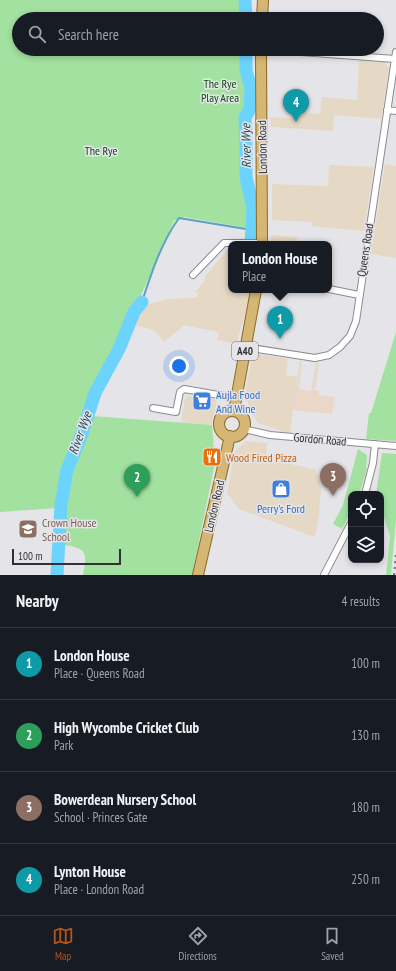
<!DOCTYPE html>
<html lang="en">
<head>
<meta charset="utf-8">
<style>
	body { margin:0; font-family:"PT Sans Narrow",sans-serif; background:#242831; color:#f1f3f6 }
	.controls { position:absolute; right:12px; bottom:12px; display:grid; overflow:hidden; border-radius:8px; box-shadow:0 2px 6px #0003 }
	.controls button { width:36px; height:36px; display:grid; place-items:center; padding:0; border:0; border-bottom:1px solid #363941; background:#171b24; color:#f1f3f6; font:20px sans-serif }
	.scale { position:absolute; left:12px; bottom:10px; width:109px; box-sizing:border-box; padding-left:4px; border:2px solid #323233; border-top:0; font-size:11px; line-height:14px; white-space:nowrap; color:#323233; -webkit-text-stroke:3px #e5e4e8; paint-order:stroke }
	.you { position:absolute; left:179px; top:366px; width:14px; height:14px; margin:-10px; border:3px solid #fff; border-radius:50%; background:#1a73e8; box-shadow:0 0 0 6px #1a73e833 }
	.badge { display:grid; place-items:center; width:26px; height:26px; border-radius:50%; background:#b7541b; color:#fff; font-size:13px; font-weight:700 }
	.pin { position:absolute; translate:-50% -33px; filter:drop-shadow(0 1px 2px #0008) }
	.pin::after { content:''; position:absolute; top:21px; width:14px; height:12px; background:inherit; clip-path:polygon(0 0,100% 0,50% 100%) }
	.popup { position:absolute; left:228px; top:241px; width:104px; height:52px; box-sizing:border-box; display:grid; place-content:center; border-radius:8px; background:#171b24; filter:drop-shadow(0 1px 3px #0005); font-size:13px; white-space:nowrap; color:#9ea1a6 }
	.popup b { font-size:15px; color:#f1f3f6 }
	.popup::after { content:''; position:absolute; left:50%; top:100%; margin-left:-8px; border:8px solid transparent; border-top-color:#171b24 }
	.list { margin:0; padding:0; list-style:none }
	h2 { display:flex; justify-content:space-between; align-items:center; height:52px; margin:0; padding:0 16px; font-size:17px }
	h2 small { font-size:13px; font-weight:400; color:#9ea1a6 }
	.list li { display:grid; grid-template-columns:26px 1fr auto; gap:12px; align-items:center; box-sizing:border-box; height:72px; padding:0 16px; border-top:1px solid #363941 }
	.list b { display:block; font-size:15px; white-space:nowrap }
	.list p { margin:0; font-size:13px; white-space:nowrap; color:#9ea1a6 }
	.list em { font-size:13px; font-style:normal; color:#9ea1a6 }
	.icon { flex:none; width:22px; height:22px; fill:none; stroke:currentColor; stroke-width:2; stroke-linecap:round; stroke-linejoin:round }
	.map { position:relative; flex:none; width:396px; height:575px; overflow:hidden }
	.search { position:absolute; background:#171b24; box-shadow:0 2px 6px #0003; left:12px; right:12px; top:12px; height:44px; display:flex; align-items:center; gap:10px; box-sizing:border-box; padding:0 14px; border-radius:22px; color:#9ea1a6; font-size:15px }
	.sheet { height:340px; background:#171b24 }
	nav { display:flex; justify-content:space-around; align-items:center; box-sizing:border-box; height:56px; border-top:1px solid #363941; background:#171b24; font-size:11px; color:#9ea1a6 }
	nav a { display:grid; justify-items:center; gap:2px }
	nav .on { color:#b7541b }
	.map>svg:first-child { display:block }
	.commercial { fill:#e5d9c5 }
	.industrial { fill:#ead7c7 }
	.green { fill:#a3e1a0 }
	.lines { fill:none; stroke-linecap:round; stroke-linejoin:round }
	.stream { stroke:#5ba3c0; stroke-width:2 }
	.river { stroke:#6cd3fc; stroke-width:13 }
	.street-casing { stroke:#8b8a8e; stroke-width:8 }
	.primary-casing { stroke:#8a6921; stroke-width:12 }
	.street { stroke:#fff; stroke-width:6 }
	.primary { stroke:#d5b674; stroke-width:10 }
	.rail { stroke:#78787a; stroke-width:2; stroke-dasharray:2 4; stroke-linecap:butt }
	.labels { text-anchor:middle; dominant-baseline:central; stroke-width:3; stroke-linejoin:round; paint-order:stroke }
	.shield { fill:#e5e4e8; stroke:#686769; stroke-width:1 }
	.shield-label { font-size:11px; font-weight:bold; fill:#323233 }
	.park-label { font-size:12px; fill:#064b0c; stroke:#e5e4e8 }
	.street-label { font-size:12px; fill:#323233; stroke:#e5e4e8 }
	.shop-label { font-size:12px; fill:#366cbe; stroke:#e5e4e8; text-anchor:start }
	.food-label { font-size:12px; fill:#c56008; stroke:#e5e4e8; text-anchor:start }
	.education-label { font-size:12px; fill:#785e54; stroke:#e5e4e8; text-anchor:start }
	.water-label { font-size:13px; font-style:italic; fill:#1f4c5d; stroke:#e5e4e8 }
</style>
</head>
<body>
<div class="map">
<svg width="396" height="575" viewBox="0 0 396 575">
	<rect width="100%" height="100%" fill="#e5e4e8"/>
	<path class="commercial" d="M 359,59 L 384,61 L 389,68 L 381,119 L 334,115 L 333,131 L 271,127 L 270,117 L 299,119 L 301,112 L 320,114 L 322,97 L 357,100 Z
		M 385,164 L 396,166 L 396,258 L 371,254 Z
		M 329,165 L 374,167 L 364,231 L 312,226 L 312,222 L 272,220 L 272,184 L 328,186 Z
		M 271,235 L 297,237 L 296,244 L 271,244 Z
		M 228,249 L 231,249 L 231,290 L 250,290 L 248,305 L 236,344 L 217,340 L 219,332 L 184,325 L 164,342 L 154,330 L 134,325 L 138,313 L 146,305 L 169,299 L 196,298 L 198,294 L 197,292 L 194,293 L 205,281 L 205,276 Z
		M 253,353 L 288,359 L 286,375 L 297,377 L 290,434 L 258,423 L 251,412 L 247,401 L 246,387 Z
		M 188,396 L 217,399 L 212,425 L 181,422 L 185,399 Z
		M 246,441 L 267,443 L 266,461 L 291,464 L 316,470 L 321,487 L 319,515 L 315,537 L 239,509 L 227,493 L 235,451 Z"/>
	<path class="industrial" d="M 300,360 L 302,361 L 299,389 L 311,391 L 316,363 L 319,363 L 315,390 L 319,391 L 319,395 L 335,397 L 332,414 L 292,410 Z"/>
	<path class="green" d="M 0,0 L 244,0 L 245,19 L 19,19 L 19,49 L 245,49 L 248,83 L 244,148 L 246,183 L 249,197 L 248,228 L 184,217 L 174,221 L 138,302 L 136,302 L 127,320 L 126,326 L 90,398 L 81,428 L 72,447 L 60,480 L 58,508 L 0,512 Z
		M 396,332 L 396,441 L 366,439 L 369,413 L 371,413 Z
		M 92,416 L 212,425 L 215,463 L 192,575 L 83,575 C 87,554 88,548 64,545 L 67,488 L 71,472 L 81,450 Z
		M 358,449 L 367,455 L 366,473 L 359,494 L 351,494 L 351,511 L 342,529 L 333,524 L 343,505 Z
		M 382,453 L 396,454 L 396,519 L 391,575 L 386,575 L 390,536 L 381,508 L 381,494 L 376,494 Z"/>
	<g class="lines">
		<path class="stream" d="M 142,302 C 151,274 161,243 179,218 L 252,230"/>
		<path class="river" d="M 245,0 L 246,19
			M 246,49 L 246,71 L 251,88 L 250,108 L 245,118 L 246,147 L 246,177 L 253,208 L 251,244
			M 57,575 L 61,505 L 67,470 L 82,434 L 95,393 L 119,349 L 134,312 L 142,302"/>
		<defs>
			<path id="street" d="M 261,49 L 395,59
				M 387,110 L 396,111
				M 193,275 L 224,243 L 262,243
				M 329,289 L 359,295
				M 245,347 L 315,358 L 329,355 L 340,347 L 350,336 L 356,321 L 396,52
				M 153,408 L 176,412 L 180,392 L 184,389 L 236,398
				M 244,429 L 270,435 L 396,446
				M 365,494 L 373,463 L 375,444
				M 324,575 L 351,523"/>
			<path id="primary" d="M 262,19 L 263,0
				M 261,49 L 262,244
				M 234,411 L 256,290
				M219 424a13 13 0 1 1 26 0a13 13 0 1 1-26 0Z
				M 198,575 L 230,436"/>
		</defs>
		<use href="#street" class="street-casing"/>
		<use href="#primary" class="primary-casing"/>
		<use href="#street" class="street"/>
		<use href="#primary" class="primary"/>
		<path class="rail" d="M 394,575 L 396,553"/>
	</g>
	<defs>
		<symbol id="supermarket-square" viewBox="-11 -11 22 22"><rect x="-9" y="-9" width="18" height="18" rx="4" fill="#3f7fe0" stroke="#e5e4e8"/><path d="M-6-5.5h2.5l.6 2H6L4.5 2H-2.5L-4.4-4H-6ZM-1.5 3.2a1.3 1.3 0 1 0 .1 0ZM3 3.2a1.3 1.3 0 1 0 .1 0Z" fill="#fff"/></symbol>
		<symbol id="restaurant-square" viewBox="-11 -11 22 22"><rect x="-9" y="-9" width="18" height="18" rx="4" fill="#e8710a" stroke="#e5e4e8"/><path d="M-5-6h1v4h1v-4h1v4h1v-4h1v5L-1.5 .5V6h-2V.5L-5-1ZM5-6V6H3V1.5H1.5Q1.5-4 5-6Z" fill="#fff"/></symbol>
		<symbol id="shop-square" viewBox="-11 -11 22 22"><rect x="-9" y="-9" width="18" height="18" rx="4" fill="#3f7fe0" stroke="#e5e4e8"/><path d="M-5-2.5h2.3a2.7 3.5 0 0 1 5.4 0H5L5.5 6h-11ZM-1.5-2.5h3a1.5 2.3 0 0 0-3 0Z" fill="#fff"/></symbol>
		<symbol id="school-square" viewBox="-11 -11 22 22"><rect x="-9" y="-9" width="18" height="18" rx="4" fill="#8d6e63" stroke="#e5e4e8"/><path d="M0-5L7-2L0 1L-7-2ZM-4 1L0 2.5L4 1V4Q0 6-4 4Z" fill="#fff"/></symbol>
	</defs>
	<g fill-rule="evenodd">
		<use href="#supermarket-square" x="191" y="390" width="22" height="22"/>
		<use href="#restaurant-square" x="201" y="446" width="22" height="22"/>
		<use href="#shop-square" x="270" y="478" width="22" height="22"/>
		<use href="#school-square" x="17" y="518" width="22" height="22"/>
	</g>
	<g class="labels">
		<rect class="shield" x="232" y="342" width="26" height="18" rx="3"/>
		<g class="shield-label">
			<text x="245" y="351">A40</text>
		</g>
		<g class="park-label">
			<text x="220" y="83">The Rye<tspan x="220" dy="14">Play Area</tspan></text>
			<text x="101" y="150">The Rye</text>
		</g>
		<g class="street-label">
			<text transform="translate(262 147) rotate(-91)">London Road</text>
			<text transform="translate(365 250) rotate(-81)">Queens Road</text>
			<text transform="translate(320 439) rotate(5)">Gordon Road</text>
			<text transform="translate(214 506) rotate(-77)">London Road</text>
		</g>
		<g class="shop-label">
			<text x="216" y="394">Aujla Food<tspan x="216" dy="14">And Wine</tspan></text>
			<text x="281" y="508" text-anchor="middle">Perry's Ford</text>
		</g>
		<g class="food-label">
			<text x="226" y="457">Wood Fired Pizza</text>
		</g>
		<g class="education-label">
			<text x="42" y="522">Crown House<tspan x="42" dy="14">School</tspan></text>
		</g>
		<g class="water-label">
			<text transform="translate(246 146) rotate(-91)">River Wye</text>
			<text transform="translate(80 433) rotate(-70)">River Wye</text>
		</g>
	</g>
</svg>
<div class="controls">
<button><svg class="icon" aria-label="locate" viewBox="0 0 24 24"><circle cx="12" cy="12" r="6"/><path d="M12 2v4M12 18v4M2 12h4M18 12h4"/></svg></button>
<button><svg class="icon" aria-label="layers" viewBox="0 0 24 24"><path d="M12 4l9 5-9 5-9-5zM3 14l9 5 9-5"/></svg></button>
</div>
<div class="scale">100 m</div>
<div class="you"></div>
<div class="pin badge" style="left:280px;top:339px;background:#0f9aa8">1</div>
<div class="popup"><b>London House</b>Place</div>
<div class="pin badge" style="left:137px;top:497px;background:#2e9e5b">2</div>
<div class="pin badge" style="left:333px;top:496px;background:#8d6e63">3</div>
<div class="pin badge" style="left:296px;top:122px;background:#0f9aa8">4</div>
<div class="search"><svg class="icon" aria-label="search" viewBox="0 0 24 24"><circle cx="10" cy="10" r="6"/><path d="M15 15l6 6"/></svg>Search here</div>
</div>
<section class="sheet">
<h2>Nearby<small>4 results</small></h2>
<ul class="list">
<li><span class="badge" style="background:#0f9aa8">1</span><div><b>London House</b><p>Place · Queens Road</p></div><em>100 m</em></li>
<li><span class="badge" style="background:#2e9e5b">2</span><div><b>High Wycombe Cricket Club</b><p>Park</p></div><em>130 m</em></li>
<li><span class="badge" style="background:#8d6e63">3</span><div><b>Bowerdean Nursery School</b><p>School · Princes Gate</p></div><em>180 m</em></li>
<li><span class="badge" style="background:#0f9aa8">4</span><div><b>Lynton House</b><p>Place · London Road</p></div><em>250 m</em></li>
</ul>
</section>
<nav>
<a class="on"><svg class="icon" aria-label="map" viewBox="0 0 24 24"><path d="M3 6l6-2 6 2 6-2v14l-6 2-6-2-6 2zM9 4v14M15 6v14"/></svg>Map</a>
<a><svg class="icon" aria-label="directions" viewBox="0 0 24 24"><path d="M12 3l9 9-9 9-9-9zM9 14v-3h6M13 9l2 2-2 2"/></svg>Directions</a>
<a><svg class="icon" aria-label="saved" viewBox="0 0 24 24"><path d="M7 4h10v16l-5-4-5 4z"/></svg>Saved</a>
</nav>
</body>
</html>
